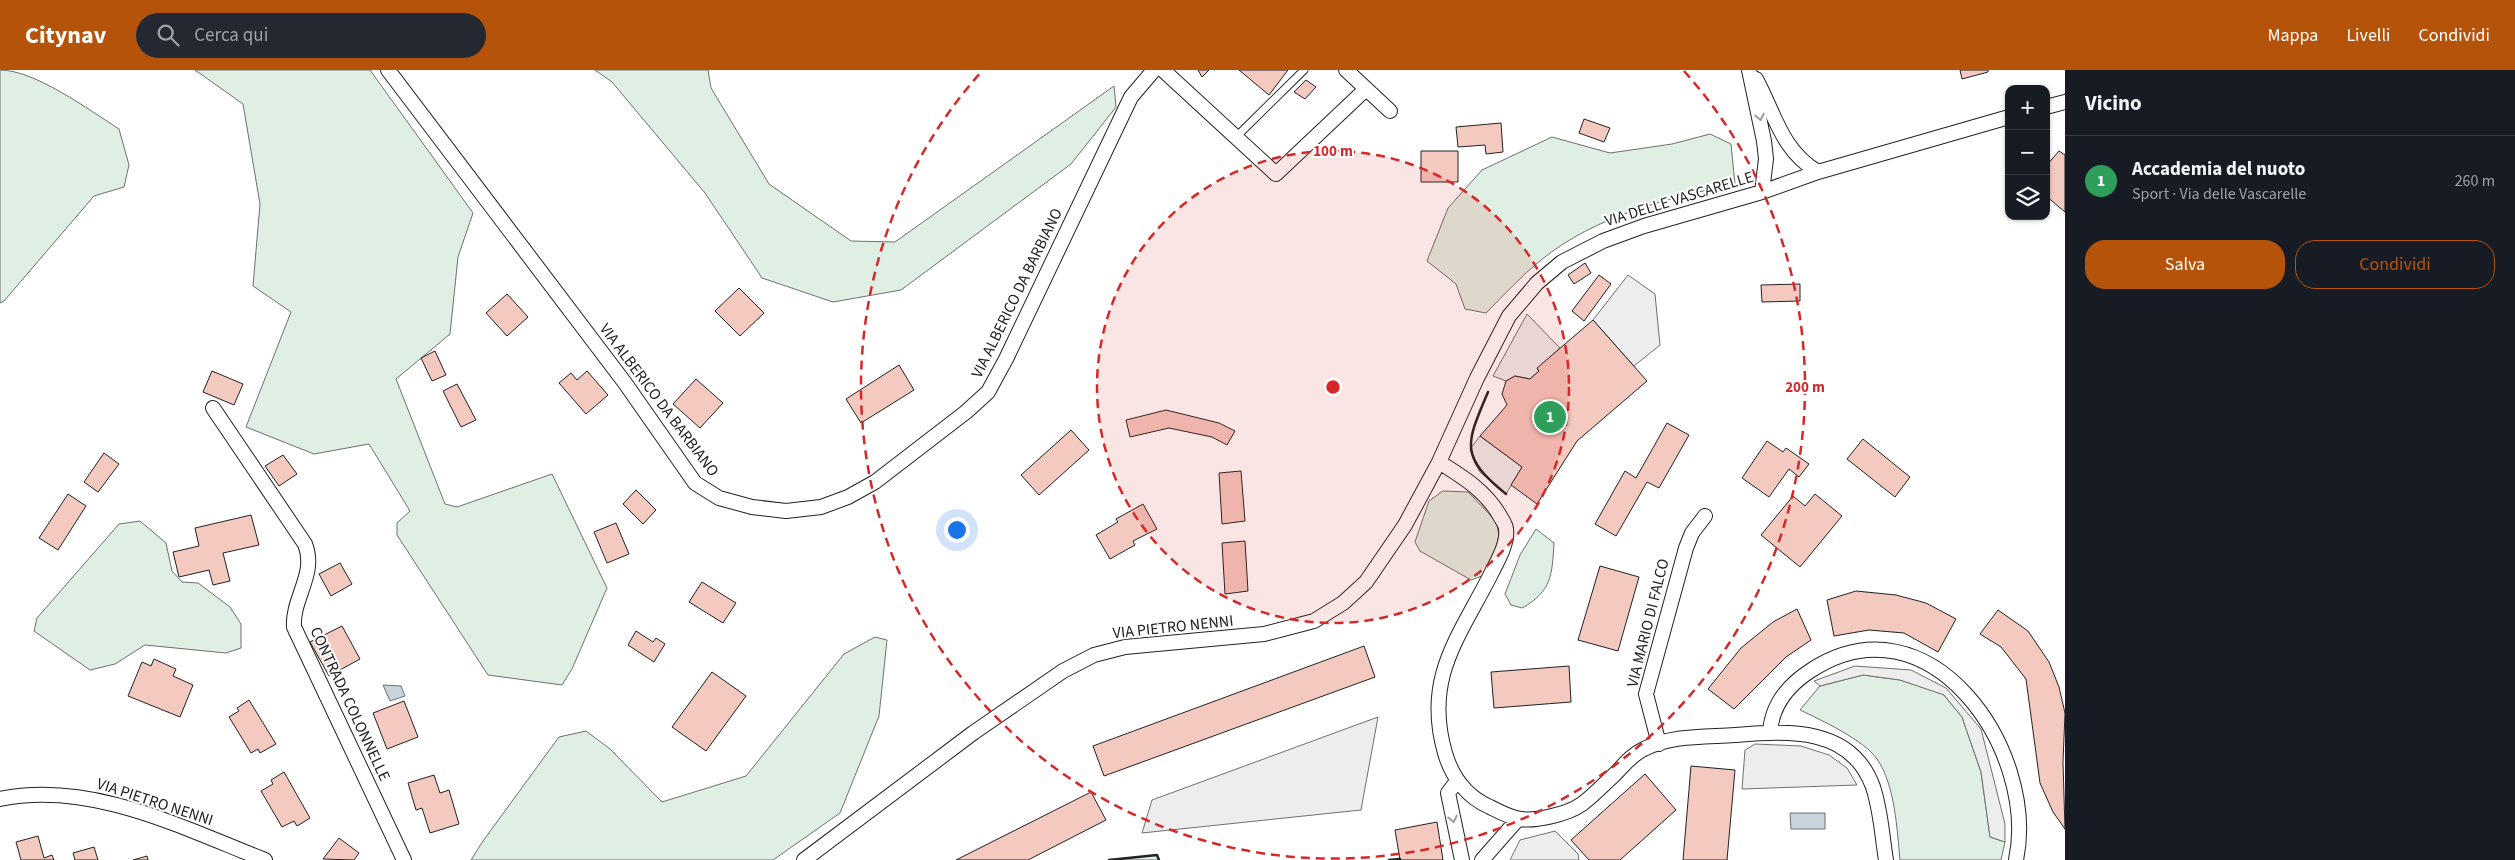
<!DOCTYPE html>
<html lang="it">
<head>
<meta charset="utf-8">
<style>
	body { margin:0; font-family:"Source Sans 3",sans-serif; background:#242831; color:#f1f3f6 }
	.controls { position:absolute; right:15px; top:15px; display:grid; overflow:hidden; border-radius:10px; box-shadow:0 1px 4px #0004 }
	.controls button { width:45px; height:45px; display:grid; place-items:center; padding:0; border:0; border-bottom:1px solid #363941; background:#171b24; color:#f1f3f6; font:25px sans-serif }
	.you { position:absolute; left:956px; top:459px; width:18px; height:18px; margin:-12px; border:4px solid #fff; border-radius:50%; background:#1a73e8; box-shadow:0 0 0 8px #1a73e833 }
	.badge { display:grid; place-items:center; width:32px; height:32px; border-radius:50%; background:#b45309; color:#fff; font-size:16px; font-weight:700 }
	.pin { position:absolute; translate:-50% -50%; border:2px solid #fff; box-shadow:0 1px 5px #0006 }
	.list { margin:0; padding:0; list-style:none }
	h2 { display:flex; justify-content:space-between; align-items:center; height:65px; margin:0; padding:0 20px; font-size:21px }
	h2 small { font-size:16px; font-weight:400; color:#9ea1a6 }
	.list li { display:grid; grid-template-columns:32px 1fr auto; gap:15px; align-items:center; box-sizing:border-box; height:90px; padding:0 20px; border-top:1px solid #363941 }
	.list b { display:block; font-size:19px; white-space:nowrap }
	.list p { margin:0; font-size:16px; white-space:nowrap; color:#9ea1a6 }
	.list em { font-size:16px; font-style:normal; color:#9ea1a6 }
	.actions { display:flex; gap:10px; padding:15px 20px }
	.actions a { flex:1; padding:11px 0; border:1px solid #b45309; border-radius:20px; text-align:center; font-size:18px; color:#b45309 }
	.actions .main { background:#b45309; color:#fff }
	.icon { flex:none; width:28px; height:28px; fill:none; stroke:currentColor; stroke-width:2; stroke-linecap:round; stroke-linejoin:round }
	.map { position:relative; flex:none; width:2065px; height:790px; overflow:hidden }
	header { display:flex; align-items:center; gap:30px; box-sizing:border-box; height:70px; padding:0 25px; background:#b45309; color:#fff }
	header strong { font-size:24px }
	nav { display:flex; gap:28px; margin-inline-start:auto; font-size:18px }
	.search { width:350px; height:45px; background:#242831; display:flex; align-items:center; gap:12px; box-sizing:border-box; padding:0 18px; border-radius:28px; color:#9ea1a6; font-size:19px }
	main { display:flex }
	aside { flex:1; background:#171b24 }
	.map>svg:first-child { display:block }
	.green { fill:#e0efe3; stroke:#6f6f6f }
	.parking { fill:#ededed; stroke:#6f6f6f }
	.water { fill:#c7d3dd; stroke:#6f6f6f }
	.building { fill:#f3c9c0; stroke:#222 }
	.lines { fill:none; stroke-linecap:round; stroke-linejoin:round }
	.lane-casing { stroke:#222; stroke-width:9 }
	.street-casing { stroke:#222; stroke-width:16 }
	.lane { stroke:#fff; stroke-width:7 }
	.street { stroke:#fff; stroke-width:14 }
	.wall { stroke:#222; stroke-width:2.5 }
	.oneway { stroke:#9c9c9c }
	.ring { fill:none; stroke:#d62828; stroke-width:2.5; stroke-dasharray:9 6 }
	.labels { text-anchor:middle; dominant-baseline:central; stroke-width:4; stroke-linejoin:round; paint-order:stroke }
	.street-label { font-size:16px; fill:#222; stroke:#fff }
	.centre { fill:#d62828; stroke:#fff; stroke-width:2.5 }
	.ring-label { font-size:15px; text-anchor:middle; font-weight:bold; fill:#d62828; stroke:#fff; stroke-width:4; stroke-linejoin:round; paint-order:stroke }
</style>
</head>
<body>
<header>
<strong>Citynav</strong>
<div class="search"><svg class="icon" aria-label="search" viewBox="0 0 24 24"><circle cx="10" cy="10" r="6"/><path d="M15 15l6 6"/></svg>Cerca qui</div>
<nav><a>Mappa</a><a>Livelli</a><a>Condividi</a></nav>
</header>
<main>
<div class="map">
<svg width="2065" height="790" viewBox="0 0 2065 790">
	<rect width="100%" height="100%" fill="#fff"/>
	<path class="green" d="M 0,0 C 35,0 89,40 119,59 L 129,95 L 124,117 L 94,126 L 4,231 L 0,233 Z
		M 195,0 L 370,0 L 473,143 L 458,187 L 450,264 L 396,309 L 445,434 L 457,437 L 552,404 L 607,518 L 572,599 L 562,615 L 488,605 L 397,465 L 397,453 L 410,441 L 369,374 L 314,384 L 246,357 L 291,242 L 253,216 L 260,134 L 243,34 Z
		M 595,0 L 708,0 L 711,18 L 769,114 L 851,171 L 895,172 L 1114,16 L 1116,37 L 1071,94 L 901,220 L 833,232 L 762,208 L 705,123 L 612,12 Z
		M 1710,64 L 1731,74 L 1735,114 C 1668,128 1595,146 1541,190 C 1521,206 1504,225 1486,243 L 1465,239 L 1456,214 L 1427,191 L 1448,138 L 1482,100 L 1552,67 L 1610,83 L 1672,74 Z
		M 1443,421 L 1468,422 L 1496,451 L 1499,465 L 1494,486 L 1482,506 L 1471,510 L 1420,481 L 1415,472 L 1429,431 Z
		M 140,451 L 166,473 L 172,501 L 182,512 L 198,513 L 230,537 L 241,554 L 241,578 L 226,583 L 145,575 L 115,594 L 90,600 L 34,561 L 37,548 L 119,454 Z
		M 1536,459 L 1554,473 C 1552,505 1552,521 1522,538 L 1511,535 L 1505,524 L 1520,485 Z
		M 875,567 L 887,570 L 879,646 L 840,743 L 773,790 L 471,790 L 483,771 L 559,667 L 586,661 L 610,679 L 662,732 L 746,706 L 844,584 Z
		M 1863,605 L 1900,610 L 1943,624 L 1962,647 L 1981,702 L 1990,767 L 2005,772 L 2001,790 L 1900,790 C 1897,759 1895,715 1877,689 C 1864,670 1821,650 1800,640 L 1820,616 Z
		M 1157,785 L 1159,790 L 1109,790 Z"/>
	<path class="parking" d="M 1628,205 L 1655,224 L 1660,275 L 1634,296 L 1593,250 Z
		M 1527,244 L 1560,278 L 1537,299 L 1539,301 L 1530,309 L 1515,306 L 1506,311 L 1493,306 Z
		M 1480,366 L 1522,397 L 1506,424 L 1480,402 L 1475,393 L 1470,379 Z
		M 1855,596 L 1911,600 L 1946,618 L 1981,659 L 2005,754 L 2005,772 L 1990,767 L 1981,702 L 1962,647 L 1944,625 L 1900,610 L 1863,605 L 1820,616 L 1814,611 Z
		M 1378,647 L 1361,740 L 1142,763 L 1152,730 Z
		M 1755,674 L 1801,676 L 1829,685 L 1847,698 L 1857,715 L 1742,719 L 1745,680 Z
		M 1555,761 L 1578,784 L 1579,790 L 1510,790 L 1520,770 Z"/>
	<path class="water" d="M 383,615 L 401,616 L 405,626 L 390,631 Z
		M 1790,743 L 1825,743 L 1825,759 L 1791,759 Z"/>
	<path class="building" d="M 1198,0 L 1209,0 L 1202,7 Z
		M 1239,0 L 1288,0 L 1269,25 Z
		M 1960,0 L 1988,0 L 1988,2 L 1962,9 Z
		M 1306,10 L 1316,17 L 1305,29 L 1294,22 Z
		M 1584,49 L 1610,58 L 1604,72 L 1579,63 Z
		M 1501,53 L 1503,82 L 1486,84 L 1485,75 L 1458,77 L 1456,57 Z
		M 1421,81 L 1458,81 L 1458,112 L 1421,112 Z
		M 2059,81 L 2065,85 L 2065,142 L 2046,126 L 2046,96 Z
		M 1585,193 L 1591,203 L 1574,214 L 1568,205 Z
		M 1599,205 L 1611,214 L 1584,251 L 1572,241 Z
		M 1800,214 L 1800,231 L 1762,232 L 1761,215 Z
		M 739,218 L 764,243 L 740,266 L 715,241 Z
		M 507,224 L 528,247 L 507,266 L 486,243 Z
		M 1593,250 L 1647,311 L 1577,371 L 1537,434 L 1511,415 L 1522,397 L 1480,366 L 1507,335 L 1502,324 L 1506,311 L 1515,306 L 1530,309 L 1539,301 L 1537,298 Z
		M 435,281 L 446,305 L 432,311 L 421,288 Z
		M 899,295 L 914,320 L 861,353 L 846,329 Z
		M 212,301 L 243,314 L 234,335 L 203,322 Z
		M 587,301 L 608,325 L 586,344 L 559,313 L 571,303 L 577,310 Z
		M 696,309 L 723,333 L 700,358 L 673,334 Z
		M 457,314 L 476,350 L 461,357 L 443,321 Z
		M 1166,340 L 1219,353 L 1235,361 L 1227,375 L 1212,367 L 1169,358 L 1130,367 L 1126,350 Z
		M 1667,353 L 1689,365 L 1659,418 L 1647,412 L 1616,466 L 1595,454 L 1625,401 L 1636,408 Z
		M 1071,360 L 1089,380 L 1039,425 L 1021,405 Z
		M 1863,369 L 1910,407 L 1895,427 L 1847,389 Z
		M 1767,371 L 1783,382 L 1786,378 L 1809,394 L 1799,407 L 1789,399 L 1769,427 L 1742,408 Z
		M 104,383 L 119,394 L 98,422 L 84,412 Z
		M 283,385 L 297,404 L 279,416 L 265,396 Z
		M 1241,401 L 1245,451 L 1222,454 L 1219,403 Z
		M 636,420 L 656,440 L 643,454 L 623,434 Z
		M 68,424 L 86,436 L 58,480 L 39,468 Z
		M 1815,424 L 1842,446 L 1800,497 L 1761,465 L 1793,426 L 1805,436 Z
		M 1143,434 L 1157,459 L 1133,471 L 1135,475 L 1110,489 L 1096,465 L 1118,452 L 1116,449 Z
		M 251,445 L 259,475 L 223,483 L 230,511 L 213,515 L 209,500 L 179,507 L 173,482 L 199,476 L 195,458 Z
		M 616,453 L 629,484 L 607,493 L 594,462 Z
		M 1245,471 L 1248,521 L 1225,524 L 1222,473 Z
		M 340,493 L 352,514 L 331,526 L 319,504 Z
		M 1600,496 L 1639,507 L 1618,581 L 1578,570 Z
		M 702,512 L 736,533 L 723,553 L 689,532 Z
		M 1856,521 L 1896,525 L 1926,533 L 1956,549 L 1938,582 L 1904,563 L 1869,560 L 1834,566 L 1827,530 Z
		M 1797,539 L 1811,570 L 1786,587 L 1734,639 L 1708,619 L 1741,578 L 1773,552 Z
		M 1998,540 L 2028,561 L 2049,592 L 2059,617 L 2065,643 L 2063,692 L 2065,759 L 2053,742 L 2040,713 L 2026,609 L 2001,577 L 1980,564 Z
		M 342,556 L 360,589 L 329,606 L 310,572 Z
		M 636,561 L 653,572 L 656,568 L 665,574 L 654,592 L 628,575 Z
		M 1364,576 L 1375,607 L 1104,706 L 1093,676 Z
		M 154,589 L 176,599 L 173,606 L 193,615 L 180,647 L 128,626 L 142,592 L 151,596 Z
		M 1569,596 L 1571,632 L 1494,638 L 1491,602 Z
		M 712,602 L 746,626 L 706,681 L 672,657 Z
		M 249,630 L 276,674 L 260,683 L 258,679 L 251,683 L 229,647 L 239,641 L 237,638 Z
		M 404,631 L 418,667 L 387,679 L 373,643 Z
		M 1691,696 L 1735,700 L 1727,790 L 1683,790 Z
		M 284,702 L 310,748 L 297,756 L 294,751 L 282,757 L 261,721 L 273,714 L 271,710 Z
		M 1645,704 L 1676,740 L 1620,790 L 1589,790 L 1571,770 Z
		M 434,705 L 440,723 L 449,720 L 459,754 L 430,763 L 422,738 L 416,740 L 408,713 Z
		M 1091,722 L 1106,750 L 1028,790 L 956,790 Z
		M 1437,752 L 1443,790 L 1400,790 L 1395,760 Z
		M 38,766 L 44,788 L 52,785 L 54,790 L 21,790 L 16,772 Z
		M 339,768 L 359,783 L 354,790 L 323,789 Z
		M 94,777 L 98,790 L 75,790 L 73,783 Z
		M 147,786 L 148,790 L 133,790 Z"/>
	<g class="lines">
		<defs>
			<path id="lane" d="M 1235,68 L 1304,0"/>
			<path id="street" d="M 388,0 L 625,313 L 695,413 L 719,428 L 752,437 L 786,441 L 821,437 L 848,427 L 875,412 L 966,342 L 988,322 L 1006,289 L 1131,27 L 1154,0
				M 1163,0 L 1276,104 L 1366,19
				M 1346,0 L 1390,41
				M 1749,0 L 1764,71 L 1766,89 L 1762,122
				M 1756,9 C 1775,44 1781,80 1818,102
				M 2046,37 L 2065,32
				M 213,338 L 305,474 C 317,504 292,528 294,557 L 404,790
				M 1439,392 C 1463,407 1486,421 1500,446 C 1502,450 1506,455 1506,459 C 1508,473 1498,490 1492,502 C 1460,566 1423,607 1445,683 C 1452,707 1467,727 1490,737 C 1498,741 1507,746 1516,748 C 1532,753 1568,744 1582,734 C 1593,726 1603,715 1613,706 C 1623,696 1631,685 1644,679 C 1671,665 1705,667 1735,665 C 1788,661 1851,656 1873,717 C 1881,741 1882,766 1886,790
				M 1770,662 C 1772,635 1787,616 1810,601 C 1929,522 2039,680 2016,790
				M 1659,674 L 1646,624 L 1686,478 L 1692,463 L 1705,446
				M 1457,711 L 1448,723 L 1462,790
				M 0,729 C 90,710 183,758 265,790
				M 804,790 L 973,663 L 1063,601 L 1094,585 L 1125,577 L 1264,564 L 1314,551 L 1343,533 L 1366,512 L 1405,455 L 1439,392 L 1477,308 L 1509,246 L 1537,213 L 1562,192 L 1603,171 L 1644,156 L 1762,122 L 1818,102 L 2009,47
				M 1482,790 L 1518,749"/>
		</defs>
		<use href="#lane" class="lane-casing"/>
		<use href="#street" class="street-casing"/>
		<use href="#lane" class="lane"/>
		<use href="#street" class="street"/>
		<path class="wall" d="M 1488,322 C 1466,374 1459,386 1506,424
			M 1109,790 L 1157,785 L 1159,790
			M 1389,790 L 1400,789"/>
	</g>
	<defs><path id="oneway-chevron" d="M-2-3.5L2.5 0L-2 3.5" fill="none" stroke-width="1.6" stroke-linecap="round" stroke-linejoin="round" transform="scale(1.25)"/></defs>
	<g class="oneway">
		<use href="#oneway-chevron" transform="translate(1760 47) rotate(78)"/>
		<use href="#oneway-chevron" transform="translate(1453 749) rotate(78)"/>
	</g>
	<circle cx="1333" cy="317" r="236" fill="#d62828" fill-opacity=".12"/>
	<g class="ring">
		<circle cx="1333" cy="317" r="236"/>
		<path d="M1684 1A472 472 0 1 1 982 1"/>
	</g>
	<g class="labels">
		<g class="street-label">
			<text transform="translate(1679 129) rotate(-17)">VIA DELLE VASCARELLE</text>
			<text transform="translate(1017 223) rotate(-64)">VIA ALBERICO DA BARBIANO</text>
			<text transform="translate(659 330) rotate(53)">VIA ALBERICO DA BARBIANO</text>
			<text transform="translate(1648 553) rotate(-76)">VIA MARIO DI FALCO</text>
			<text transform="translate(1173 557) rotate(-6)">VIA PIETRO NENNI</text>
			<text transform="translate(350 634) rotate(65)">CONTRADA COLONNELLE</text>
			<text transform="translate(155 732) rotate(18)">VIA PIETRO NENNI</text>
		</g>
	</g>
	<circle cx="1333" cy="317" r="8" class="centre"/>
	<g class="ring-label">
		<text x="1333" y="86">100 m</text>
		<text x="1805" y="322">200 m</text>
	</g>
</svg>
<div class="controls">
<button>+</button>
<button>−</button>
<button><svg class="icon" aria-label="layers" viewBox="0 0 24 24"><path d="M12 4l9 5-9 5-9-5zM3 14l9 5 9-5"/></svg></button>
</div>
<div class="you"></div>
<div class="pin badge" style="left:1550px;top:347px;background:#2e9e5b">1</div>
</div>
<aside>
<h2>Vicino<small></small></h2>
<ul class="list">
<li><span class="badge" style="background:#2e9e5b">1</span><div><b>Accademia del nuoto</b><p>Sport · Via delle Vascarelle</p></div><em>260 m</em></li>
</ul>
<div class="actions"><a class="main">Salva</a><a>Condividi</a></div>
</aside>
</main>
</body>
</html>
